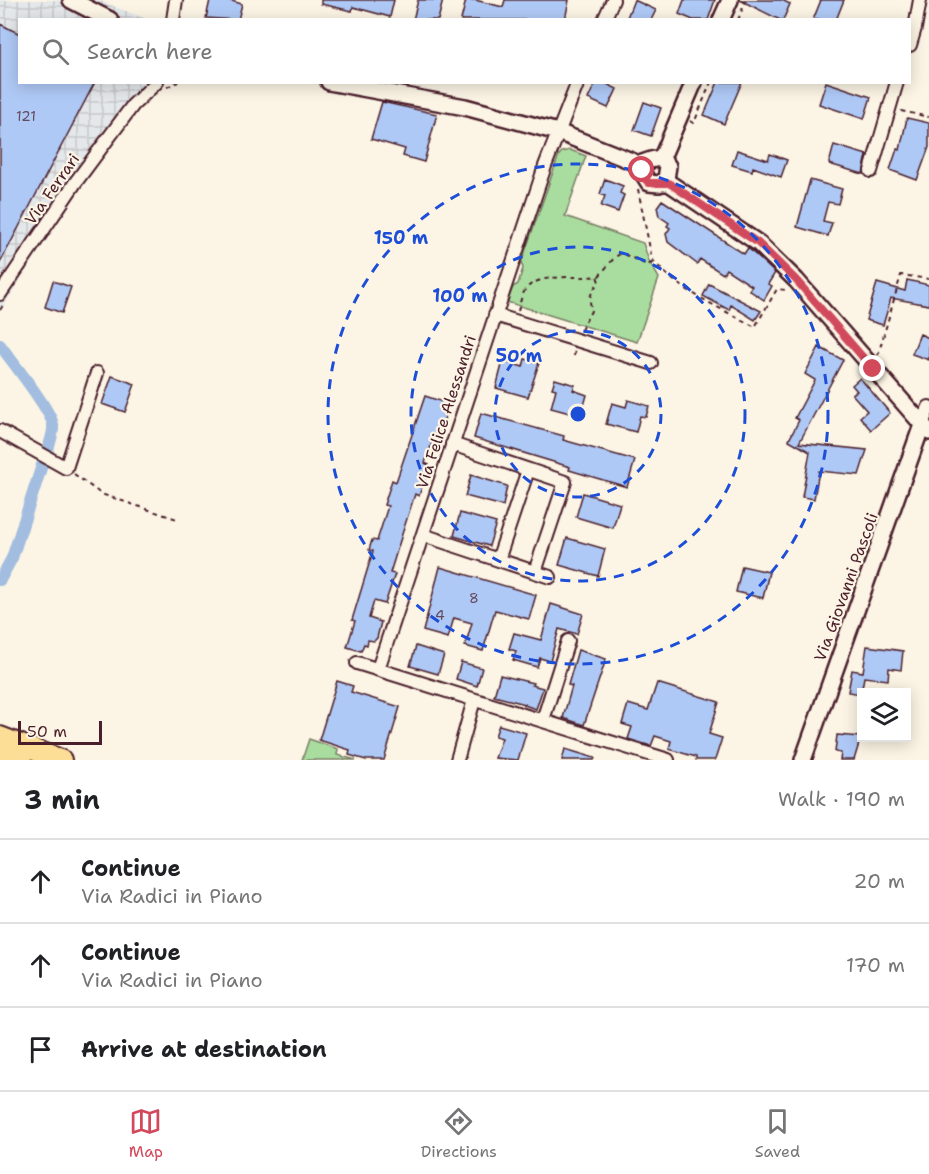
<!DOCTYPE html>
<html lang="en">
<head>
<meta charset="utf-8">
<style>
	body { margin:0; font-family:"Shantell Sans",sans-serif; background:#f6f6f6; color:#202124 }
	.controls { position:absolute; right:18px; bottom:18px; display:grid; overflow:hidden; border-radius:0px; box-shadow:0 3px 15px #0003 }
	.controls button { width:54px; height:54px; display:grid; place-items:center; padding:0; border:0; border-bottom:2px solid #e0e0e0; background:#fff; color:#202124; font:30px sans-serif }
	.scale { position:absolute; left:18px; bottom:15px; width:84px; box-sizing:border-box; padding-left:6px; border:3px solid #4a1f2b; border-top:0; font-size:16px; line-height:21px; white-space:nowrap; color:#4a1f2b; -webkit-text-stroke:4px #fcf5e5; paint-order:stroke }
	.stop { position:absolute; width:18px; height:18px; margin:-14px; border:4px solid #d1495b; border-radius:50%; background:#fff }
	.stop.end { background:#d1495b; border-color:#fff; box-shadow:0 2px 6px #0008 }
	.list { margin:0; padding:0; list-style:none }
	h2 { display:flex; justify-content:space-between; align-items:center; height:78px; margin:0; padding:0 24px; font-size:26px }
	h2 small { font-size:20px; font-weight:400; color:#757577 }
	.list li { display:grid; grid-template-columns:39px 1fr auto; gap:18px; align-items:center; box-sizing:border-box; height:84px; padding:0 24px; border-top:2px solid #e0e0e0 }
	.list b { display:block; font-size:22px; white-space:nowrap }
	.list p { margin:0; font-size:20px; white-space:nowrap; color:#757577 }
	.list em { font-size:20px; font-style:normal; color:#757577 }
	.icon { flex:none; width:33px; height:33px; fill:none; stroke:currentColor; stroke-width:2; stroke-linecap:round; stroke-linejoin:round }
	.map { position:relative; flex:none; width:929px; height:760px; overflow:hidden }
	.search { position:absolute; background:#fff; box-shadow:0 3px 15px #0003; left:18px; right:18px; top:18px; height:66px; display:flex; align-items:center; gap:15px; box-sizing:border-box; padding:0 21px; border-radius:0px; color:#757577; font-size:22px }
	.sheet { height:330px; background:#fff }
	nav { display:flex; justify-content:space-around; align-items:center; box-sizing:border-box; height:84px; border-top:2px solid #e0e0e0; background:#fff; font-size:16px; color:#757577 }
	nav a { display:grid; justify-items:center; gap:3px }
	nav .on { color:#d1495b }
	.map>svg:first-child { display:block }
	.industrial { fill:url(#industrial-grid) }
	.park { fill:#a9dd9f; stroke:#7a7e65; stroke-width:1.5 }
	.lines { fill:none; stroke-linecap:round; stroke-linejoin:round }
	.canal { stroke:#a2bddf; stroke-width:12 }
	.building { fill:#afc9f6; stroke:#4a1f2b; stroke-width:1.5 }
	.minor-casing { stroke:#4a1f2b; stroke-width:16 }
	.tertiary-casing { stroke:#4a1f2b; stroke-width:20 }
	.trunk-casing { stroke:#4a1f2b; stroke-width:24 }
	.path { stroke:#4a1f2b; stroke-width:2; stroke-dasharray:4.5 4.5; stroke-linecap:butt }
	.minor { stroke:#fcf5e5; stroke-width:12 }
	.tertiary { stroke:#fcf5e5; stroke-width:15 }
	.trunk { stroke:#fdde96; stroke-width:20 }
	.route { stroke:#d1495b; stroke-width:8 }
	.ring { fill:none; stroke:#1d4ed8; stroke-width:3; stroke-dasharray:10 8 }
	.labels { text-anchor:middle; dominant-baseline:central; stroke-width:4.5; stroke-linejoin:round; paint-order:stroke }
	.number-label { font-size:14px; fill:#634a5e }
	.street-label { font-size:16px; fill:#4a1f2b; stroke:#fcf5e5 }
	.centre { fill:#1d4ed8; stroke:#fcf5e5; stroke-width:3 }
	.ring-label { font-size:18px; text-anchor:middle; font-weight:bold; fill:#1d4ed8; stroke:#fcf5e5; stroke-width:4.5; stroke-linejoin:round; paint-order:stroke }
</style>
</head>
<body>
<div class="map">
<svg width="929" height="760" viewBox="0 0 929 760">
	<defs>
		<pattern id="industrial-grid" width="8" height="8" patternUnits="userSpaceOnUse" patternTransform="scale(1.5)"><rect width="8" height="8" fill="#e5e8ea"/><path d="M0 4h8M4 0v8" fill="none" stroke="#c6c7c9"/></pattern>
	</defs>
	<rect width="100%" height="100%" fill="#fcf5e5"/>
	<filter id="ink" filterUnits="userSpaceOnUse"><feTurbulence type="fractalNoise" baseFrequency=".0167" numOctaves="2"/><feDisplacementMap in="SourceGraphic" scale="12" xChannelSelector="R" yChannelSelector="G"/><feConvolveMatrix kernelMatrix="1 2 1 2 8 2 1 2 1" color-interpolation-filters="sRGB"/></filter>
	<g filter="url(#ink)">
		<path class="industrial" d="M 0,0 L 98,0 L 146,19 L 20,20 L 20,82 L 155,83 L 59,220 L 0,311 Z"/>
		<path class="park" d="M 570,150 L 586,156 L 565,216 L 643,243 L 649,261 L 659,278 L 637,342 L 507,302 L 513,287 L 518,284 L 523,268 L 521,263 L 559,155 L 562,152 Z
			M 309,739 L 338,749 L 337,755 L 356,760 L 302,760 Z"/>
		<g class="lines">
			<path class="canal" d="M 0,345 C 11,360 51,410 53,425 C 54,434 49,444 47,453
				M 0,580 L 12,558 L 42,465"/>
		</g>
		<path class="building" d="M 210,0 L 228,0 L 242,4 L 238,20 L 206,18 Z
			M 321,0 L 394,0 L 390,17 L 353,7 L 352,11 L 321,4 Z
			M 418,0 L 443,0 L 438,20 L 413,20 Z
			M 466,0 L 475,0 L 503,7 L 505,0 L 569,0 L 565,20 L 461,20 Z
			M 634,0 L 656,10 L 651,20 L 626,20 Z
			M 684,0 L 715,0 L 708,20 L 693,20 L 679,14 Z
			M 740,0 L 782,0 L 790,4 L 783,20 L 780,20 Z
			M 821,0 L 844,0 L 836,20 L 813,20 Z
			M 0,24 L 20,34 L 20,82 L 95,82 L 0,263 Z
			M 596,82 L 603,82 L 617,89 L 608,108 L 588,99 Z
			M 718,82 L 742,82 L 724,124 L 704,115 Z
			M 826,82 L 871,97 L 864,119 L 819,104 Z
			M 382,102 L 437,114 L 424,162 L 403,156 L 405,149 L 371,139 Z
			M 644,102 L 661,108 L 651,136 L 634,130 Z
			M 907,118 L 929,123 L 929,147 L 917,180 L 890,170 L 897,149 L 900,150 Z
			M 834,145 L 867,155 L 863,174 L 829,164 Z
			M 737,150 L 768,160 L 770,154 L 787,160 L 781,177 L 753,167 L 752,171 L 732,165 Z
			M 605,179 L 623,186 L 620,193 L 624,195 L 618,212 L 601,206 L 605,196 L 600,194 Z
			M 810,180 L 842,189 L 838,204 L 828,202 L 823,221 L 832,223 L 828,236 L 797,227 Z
			M 662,200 L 744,254 L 748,248 L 775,273 L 768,284 L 772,286 L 764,300 L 749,290 L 752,286 L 726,269 L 723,274 L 700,259 L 697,264 L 668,242 L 666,234 L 670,228 L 667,226 L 669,223 L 659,216 L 657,207 Z
			M 907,280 L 929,285 L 929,305 L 891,298 L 883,325 L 866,320 L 877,283 L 905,291 Z
			M 53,281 L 71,287 L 62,313 L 45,307 Z
			M 709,284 L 761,311 L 755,320 L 731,305 L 729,310 L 703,296 Z
			M 920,334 L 929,338 L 929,360 L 912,354 Z
			M 819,347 L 843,360 L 799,443 L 867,450 L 859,475 L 819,471 L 814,499 L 802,497 L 810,452 L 789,440 L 799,420 L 795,418 L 815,380 L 805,374 Z
			M 525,359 L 539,363 L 528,397 L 496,388 L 503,361 L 523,367 Z
			M 112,376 L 135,384 L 125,412 L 102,404 Z
			M 860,378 L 890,413 L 871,430 L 860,417 L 867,411 L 852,394 L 857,391 L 852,385 Z
			M 555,379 L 575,385 L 573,390 L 587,395 L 581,416 L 551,408 L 556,389 L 552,388 Z
			M 425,396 L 449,404 L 439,436 L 435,434 L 425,463 L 429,465 L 419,496 L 415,494 L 403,531 L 390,573 L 395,574 L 385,604 L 374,601 L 369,618 L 381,622 L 377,638 L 374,641 L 368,640 L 367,645 L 364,644 L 361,651 L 347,647 L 355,621 L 352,620 L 373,551 L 369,550 L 372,540 L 377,541 L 388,506 L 384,505 L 392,480 L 396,482 Z
			M 628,400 L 649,406 L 646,417 L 640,416 L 636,432 L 606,424 L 612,403 L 626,407 Z
			M 481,413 L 564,436 L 563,440 L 635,460 L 627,487 L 569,470 L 570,467 L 474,438 Z
			M 471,475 L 507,486 L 503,506 L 465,496 Z
			M 583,493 L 620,504 L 613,528 L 576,517 Z
			M 460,513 L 496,523 L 489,546 L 454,536 Z
			M 567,538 L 605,549 L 598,576 L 559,565 Z
			M 742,566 L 769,572 L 763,598 L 736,592 Z
			M 440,567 L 536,595 L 529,619 L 495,610 L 483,651 L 465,646 L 472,623 L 454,618 L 448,638 L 423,631 Z
			M 551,604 L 583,614 L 577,634 L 559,629 L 550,661 L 540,658 L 537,667 L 513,660 L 516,651 L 509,649 L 514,633 L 541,640 Z
			M 416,646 L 444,655 L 438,674 L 410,666 Z
			M 867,646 L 903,651 L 901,670 L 889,668 L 888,680 L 864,677 L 861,694 L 848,692 L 852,670 L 863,672 Z
			M 578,650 L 606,659 L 584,725 L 563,718 L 572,686 L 568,685 Z
			M 461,662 L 482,668 L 477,686 L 456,679 Z
			M 500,675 L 533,683 L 532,685 L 543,688 L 536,709 L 524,705 L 525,704 L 494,696 Z
			M 337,681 L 353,686 L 351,692 L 400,707 L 384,760 L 366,760 L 349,755 L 350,750 L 319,740 Z
			M 657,683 L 719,702 L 709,734 L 722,738 L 715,760 L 696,760 L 696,757 L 669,749 L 671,741 L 655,736 L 651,746 L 628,739 L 632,727 L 622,724 L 628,704 L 648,710 Z
			M 499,725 L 526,733 L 518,760 L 495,758 L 502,738 L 495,736 Z
			M 837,735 L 861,737 L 854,760 L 840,760 L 841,753 L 835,752 Z
			M 565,749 L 595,758 L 594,760 L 562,760 Z"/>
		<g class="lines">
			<defs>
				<path id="minor" d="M 173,20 L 176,0
					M 604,20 L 613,0
					M 910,45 L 915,28 L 920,0
					M 871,171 L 897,82
					M 0,294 L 75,183 L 133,105 L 157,82
					M 495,315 L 651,363
					M 922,425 L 929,407
					M 0,431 L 66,468 L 97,373
					M 452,444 L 565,482 L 535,572
					M 423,535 L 550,577
					M 498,560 L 528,470
					M 357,663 L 668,760
					M 378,669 L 545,166 L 578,82
					M 543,720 L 568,641
					M 457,760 L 474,700"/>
				<path id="tertiary" d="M 71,0 L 110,20
					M 721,20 L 730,0
					M 329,82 L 465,107 L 558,132 L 634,162 L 642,169
					M 659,158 L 663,155 L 694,82
					M 638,164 C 651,162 658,152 668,166 L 666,179 L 659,184 L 649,183 L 642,172 L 645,163
					M 662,183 L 669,183 L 758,243 L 796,280 L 929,432
					M 803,760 L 922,425"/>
				<path id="trunk" d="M 0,737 L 61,760
					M 0,753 L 20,760"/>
			</defs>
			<use href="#minor" class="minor-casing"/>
			<use href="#tertiary" class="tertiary-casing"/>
			<use href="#trunk" class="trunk-casing"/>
			<path class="path" d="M 738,20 L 746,0
				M 167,87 L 178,82
				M 901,111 L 929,117
				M 690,121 L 694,123 L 711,82
				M 638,189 L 652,259 C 675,289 721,308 755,327 L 777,289 L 786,290
				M 0,310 L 4,304
				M 518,311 C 520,304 521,295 526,289 C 539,272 580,279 599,276 L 615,257 L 622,253 L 647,265 L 654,262
				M 581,330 L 592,309 C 587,298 592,291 599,282 L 597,276
				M 878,355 L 901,275 L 929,279
				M 574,356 L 575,350
				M 74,474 L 101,494 L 177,519"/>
			<use href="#minor" class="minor"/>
			<use href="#tertiary" class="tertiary"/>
			<use href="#trunk" class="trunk"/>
		</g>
	</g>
	<g class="lines" filter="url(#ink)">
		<path class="route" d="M 642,170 L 644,178 L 649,183 L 669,183 L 758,243 L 796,280 L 873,369"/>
	</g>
	<g class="ring">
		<circle cx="578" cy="414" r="83"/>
		<circle cx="578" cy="414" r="167"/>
		<circle cx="578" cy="414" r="250"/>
	</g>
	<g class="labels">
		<g class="number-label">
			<text x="26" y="116">121</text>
			<text x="474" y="598">8</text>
			<text x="440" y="615">4</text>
		</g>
		<g class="street-label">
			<text transform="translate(52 189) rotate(-55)">Via Ferrari</text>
			<text transform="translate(446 412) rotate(-72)">Via Felice Alessandri</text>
			<text transform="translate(846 587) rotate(-70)">Via Giovanni Pascoli</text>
		</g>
	</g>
	<circle cx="578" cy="414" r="9" class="centre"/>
	<g class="ring-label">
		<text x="401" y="244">150 m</text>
		<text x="460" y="302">100 m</text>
		<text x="519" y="362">50 m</text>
	</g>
</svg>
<div class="controls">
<button><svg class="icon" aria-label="layers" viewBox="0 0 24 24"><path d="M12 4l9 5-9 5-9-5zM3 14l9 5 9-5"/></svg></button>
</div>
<div class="scale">50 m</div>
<div class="stop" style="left:642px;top:170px"></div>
<div class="stop end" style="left:873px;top:369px"></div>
<div class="search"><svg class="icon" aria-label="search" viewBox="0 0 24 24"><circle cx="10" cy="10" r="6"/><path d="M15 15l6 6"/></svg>Search here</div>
</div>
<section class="sheet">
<h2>3 min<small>Walk · 190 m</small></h2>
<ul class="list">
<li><svg class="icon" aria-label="ahead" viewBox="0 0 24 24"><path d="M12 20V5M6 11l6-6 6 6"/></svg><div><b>Continue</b><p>Via Radici in Piano</p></div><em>20 m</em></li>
<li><svg class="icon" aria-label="ahead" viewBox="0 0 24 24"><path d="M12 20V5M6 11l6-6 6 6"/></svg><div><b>Continue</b><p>Via Radici in Piano</p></div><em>170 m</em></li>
<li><svg class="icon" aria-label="arrive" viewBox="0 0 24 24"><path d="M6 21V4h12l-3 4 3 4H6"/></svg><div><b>Arrive at destination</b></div></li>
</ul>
</section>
<nav>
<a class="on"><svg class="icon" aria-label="map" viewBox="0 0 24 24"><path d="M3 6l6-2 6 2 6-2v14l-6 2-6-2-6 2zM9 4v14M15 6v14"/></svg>Map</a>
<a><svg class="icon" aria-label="directions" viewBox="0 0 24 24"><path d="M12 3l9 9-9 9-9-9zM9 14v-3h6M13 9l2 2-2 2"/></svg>Directions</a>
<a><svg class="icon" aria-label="saved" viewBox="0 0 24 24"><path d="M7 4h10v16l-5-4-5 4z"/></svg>Saved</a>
</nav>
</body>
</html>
